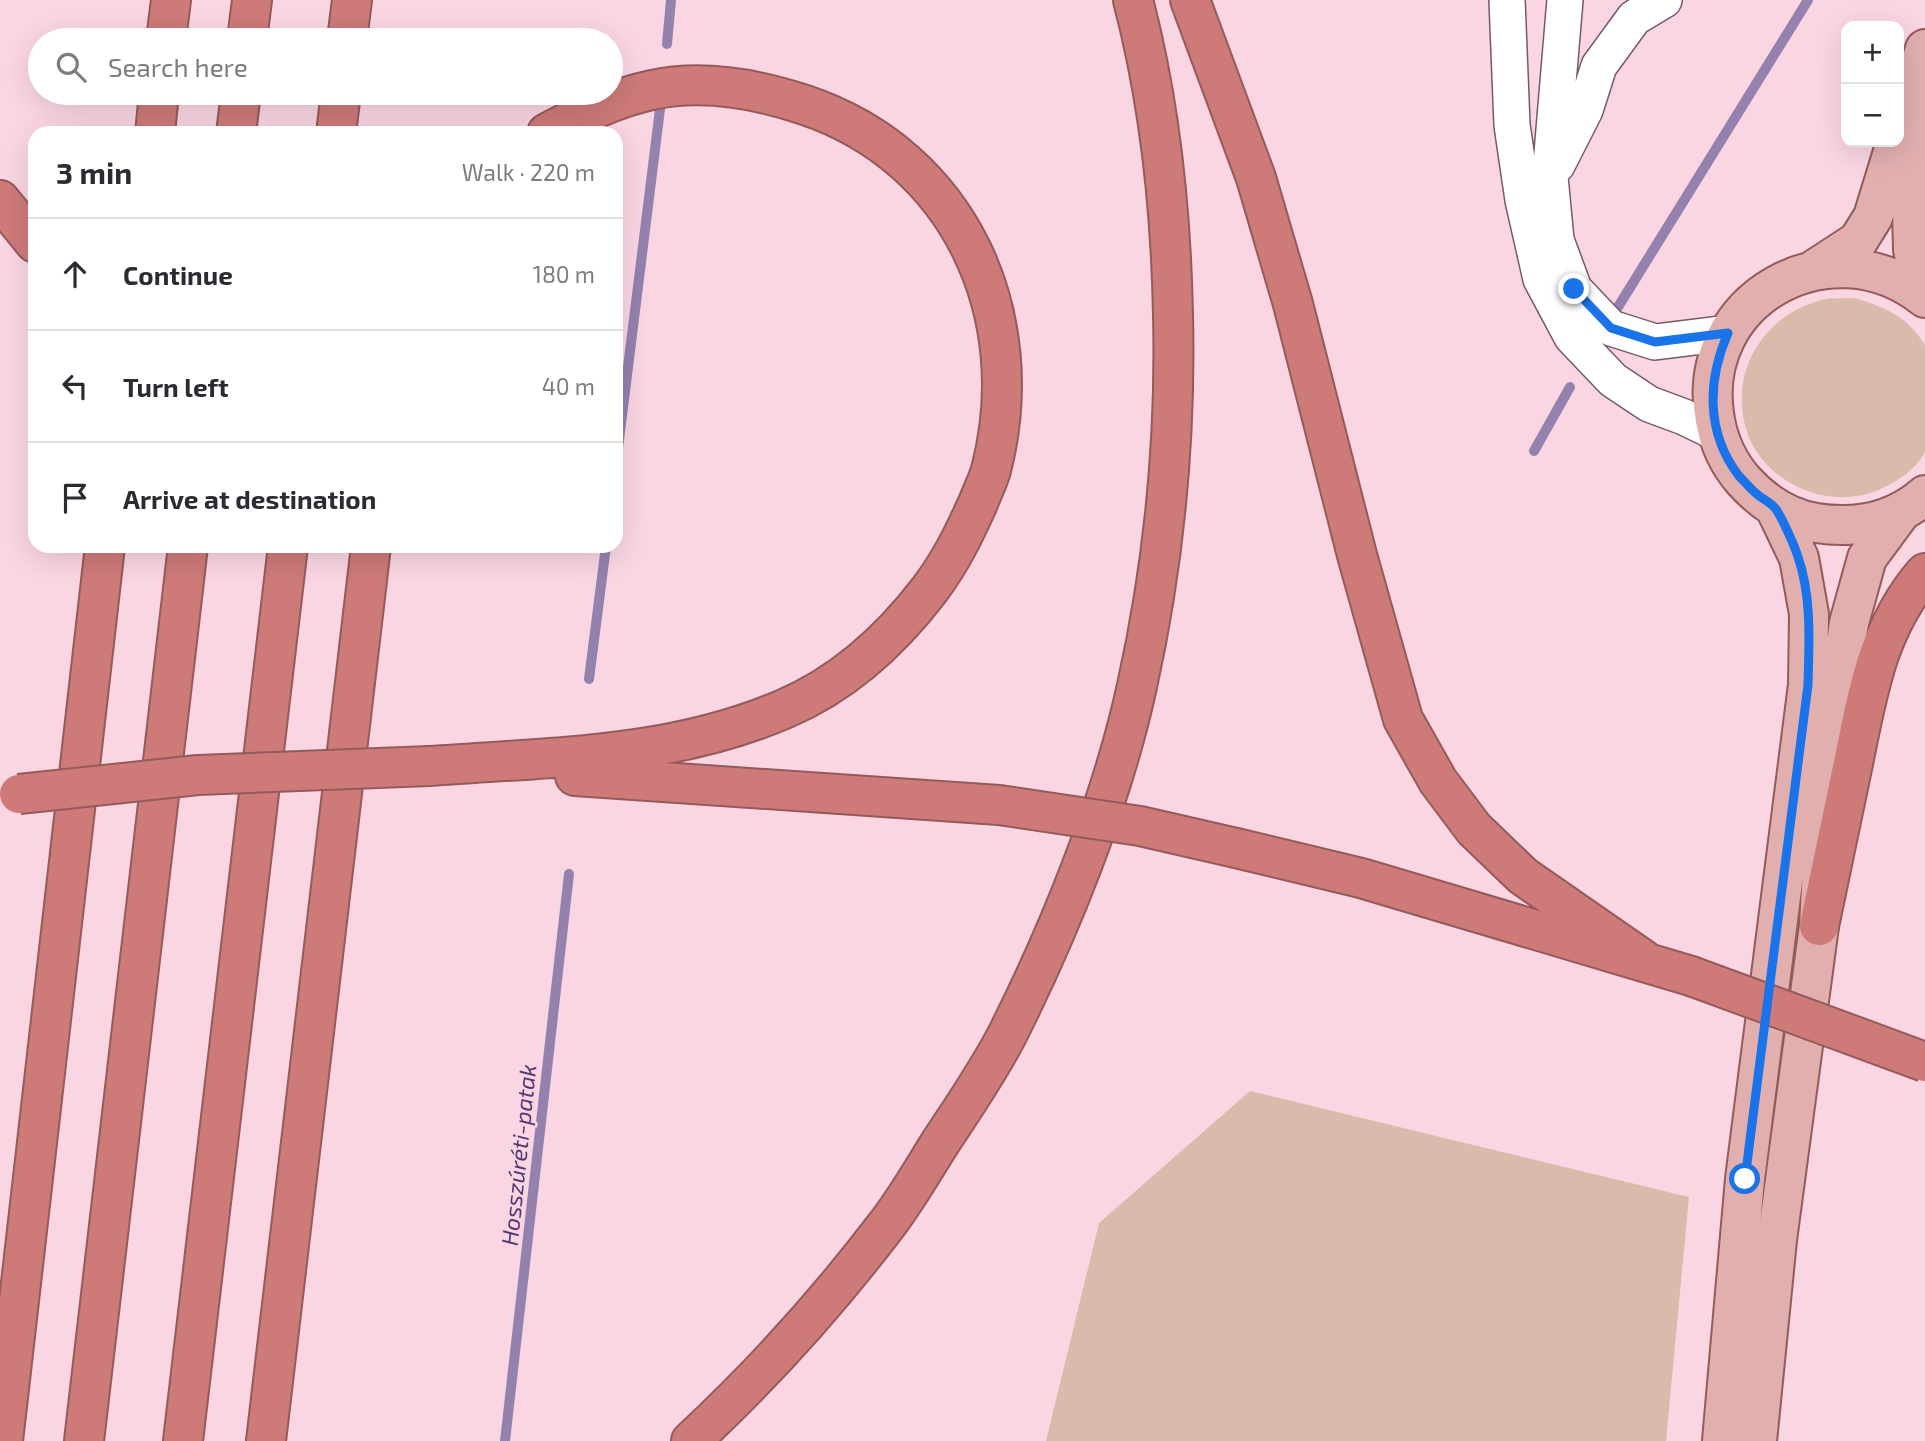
<!DOCTYPE html>
<html lang="en">
<head>
<meta charset="utf-8">
<style>
	body { margin:0; font-family:"Exo 2",sans-serif; background:#f2f2f3; color:#2b2b33 }
	.controls { position:absolute; right:21px; top:21px; display:grid; overflow:hidden; border-radius:14px; box-shadow:0 7px 28px #0002 }
	.controls button { width:63px; height:63px; display:grid; place-items:center; padding:0; border:0; border-bottom:2px solid #e1e1e2; background:#fff; color:#2b2b33; font:35px sans-serif }
	.stop { position:absolute; width:21px; height:21px; margin:-16px; border:5px solid #1a73e8; border-radius:50%; background:#fff }
	.stop.end { background:#1a73e8; border-color:#fff; box-shadow:0 2px 7px #0008 }
	.list { margin:0; padding:0; list-style:none }
	h2 { display:flex; justify-content:space-between; align-items:center; height:91px; margin:0; padding:0 28px; font-size:30px }
	h2 small { font-size:23px; font-weight:400; color:#7c7c81 }
	.list li { display:grid; grid-template-columns:46px 1fr auto; gap:21px; align-items:center; box-sizing:border-box; height:112px; padding:0 28px; border-top:2px solid #e1e1e2 }
	.list b { display:block; font-size:26px; white-space:nowrap }
	.list em { font-size:23px; font-style:normal; color:#7c7c81 }
	.icon { flex:none; width:38px; height:38px; fill:none; stroke:currentColor; stroke-width:2; stroke-linecap:round; stroke-linejoin:round }
	.map { position:relative; flex:none; width:1925px; height:1441px; overflow:hidden }
	.search { position:absolute; background:#fff; box-shadow:0 7px 28px #0002; left:28px; top:28px; width:595px; height:77px; display:flex; align-items:center; gap:18px; box-sizing:border-box; padding:0 24px; border-radius:38px; color:#7c7c81; font-size:26px }
	.panel { position:absolute; background:#fff; box-shadow:0 7px 28px #0002; left:28px; top:126px; width:595px; height:427px; border-radius:21px }
	.map>svg:first-child { display:block }
	.green { fill:#dabaab }
	.lines { fill:none; stroke-linecap:round; stroke-linejoin:round }
	.stream { stroke:#9581ae; stroke-width:10 }
	.minor-casing { stroke:#785964; stroke-width:38 }
	.major-casing { stroke:#955a5b; stroke-width:42 }
	.highway-casing { stroke:#955a5b; stroke-width:42 }
	.minor { stroke:#fff; stroke-width:35 }
	.major { stroke:#e2afaf; stroke-width:38 }
	.highway { stroke:#ce7a79; stroke-width:38 }
	.highway-bridge-casing { stroke:#955a5b; stroke-width:42; stroke-linecap:butt }
	.highway-bridge { stroke:#ce7a79; stroke-width:38 }
	.route { stroke:#1a73e8; stroke-width:9 }
	.labels { text-anchor:middle; dominant-baseline:central; stroke-width:5; stroke-linejoin:round; paint-order:stroke }
	.water-label { font-size:23px; font-style:italic; fill:#553873; stroke:#fad6e3 }
</style>
</head>
<body>
<div class="map">
<svg width="1925" height="1441" viewBox="0 0 1925 1441">
	<rect width="100%" height="100%" fill="#fad6e3"/>
	<path class="green" d="M 1855,298 C 1886,308 1907,316 1925,345 L 1925,452 C 1915,471 1895,483 1876,491 C 1828,510 1767,484 1748,435 C 1727,377 1760,318 1818,301 C 1829,297 1844,299 1855,298 Z
		M 1250,1091 L 1689,1197 L 1666,1441 L 1046,1441 L 1099,1223 Z"/>
	<g class="lines">
		<path class="stream" d="M 667,44 L 671,0
			M 1618,307 L 1808,0
			M 1534,451 L 1570,387
			M 616,464 L 660,109
			M 589,679 L 606,546
			M 505,1441 L 569,874"/>
		<defs>
			<path id="minor" d="M 1507,0 L 1512,125 L 1523,200 L 1541,279 L 1572,337 L 1613,380 L 1649,404 L 1684,417 L 1717,433
				M 1565,0 L 1550,177 L 1556,240 L 1574,289 L 1611,328 L 1655,342 L 1728,333
				M 1557,165 L 1585,110 L 1599,66 L 1634,18 L 1664,0"/>
			<path id="major" d="M 1907,107 L 1925,49
				M 1815,269 L 1858,241 L 1873,217 L 1896,142
				M 1924,296 L 1913,250 L 1912,210 L 1925,85
				M 1925,298 C 1830,223 1693,299 1715,420 C 1719,443 1729,464 1744,481 C 1763,502 1788,518 1816,523 C 1855,529 1894,522 1925,495
				M 1722,1441 L 1745,1179 L 1808,685 L 1809,614 L 1799,558 L 1775,508
				M 1757,1441 L 1777,1240 L 1819,926 L 1827,773 L 1849,623 L 1867,558 L 1901,512"/>
			<path id="highway" d="M 1190,0 L 1256,178 L 1293,304 L 1357,555 L 1403,719 L 1438,781 L 1474,829 L 1523,876 L 1644,960
				M 166,40 L 171,0
				M 247,40 L 252,0
				M 347,40 L 352,0
				M 155,133 L 159,93
				M 236,133 L 241,93
				M 336,133 L 341,93
				M 0,200 L 35,243
				M 430,766 C 551,757 670,758 784,709 C 843,684 892,639 930,589 C 951,561 964,534 978,503 C 982,492 988,481 991,470 C 1031,315 960,157 805,105 C 757,89 702,79 652,90 C 614,98 581,115 547,133
				M 575,776 L 999,805
				M 1236,848 L 1361,878 L 1691,976
				M 1819,926 C 1830,875 1840,824 1851,773 C 1866,702 1875,630 1925,573
				M 3,1441 L 105,546
				M 84,1441 L 188,546
				M 183,1441 L 288,546
				M 266,1441 L 371,546
				M 691,1441 C 763,1374 828,1302 888,1223 C 907,1198 923,1170 940,1143 C 963,1108 988,1072 1007,1035 C 1060,930 1112,801 1137,686 C 1164,564 1176,439 1173,315 C 1171,208 1160,103 1133,0"/>
		</defs>
		<use href="#minor" class="minor-casing"/>
		<use href="#major" class="major-casing"/>
		<use href="#highway" class="highway-casing"/>
		<use href="#minor" class="minor"/>
		<use href="#major" class="major"/>
		<use href="#highway" class="highway"/>
		<defs>
			<path id="highway-bridge" d="M 19,794 L 198,775 L 430,766
				M 999,805 L 1140,826 L 1236,848
				M 1691,976 L 1925,1062"/>
		</defs>
		<use href="#highway-bridge" class="highway-bridge-casing"/>
		<use href="#highway-bridge" class="highway-bridge"/>
	</g>
	<g class="lines">
		<path class="route" d="M 1574,289 L 1611,328 L 1655,342 L 1728,333 C 1707,381 1706,433 1739,476 C 1745,482 1751,490 1758,495 C 1763,499 1771,503 1775,508 C 1781,515 1795,547 1798,557 C 1812,597 1809,643 1808,685 L 1745,1179"/>
	</g>
	<g class="labels">
		<g class="water-label">
			<text transform="translate(518 1155) rotate(-84)">Hosszúréti-patak</text>
		</g>
	</g>
</svg>
<div class="controls">
<button>+</button>
<button>−</button>
</div>
<div class="stop" style="left:1745px;top:1179px"></div>
<div class="stop end" style="left:1574px;top:289px"></div>
<div class="search"><svg class="icon" aria-label="search" viewBox="0 0 24 24"><circle cx="10" cy="10" r="6"/><path d="M15 15l6 6"/></svg>Search here</div>
<section class="panel">
<h2>3 min<small>Walk · 220 m</small></h2>
<ul class="list">
<li><svg class="icon" aria-label="ahead" viewBox="0 0 24 24"><path d="M12 20V5M6 11l6-6 6 6"/></svg><div><b>Continue</b></div><em>180 m</em></li>
<li><svg class="icon" aria-label="left" viewBox="0 0 24 24"><path d="M17 20v-9H6M10 6l-5 5 5 5"/></svg><div><b>Turn left</b></div><em>40 m</em></li>
<li><svg class="icon" aria-label="arrive" viewBox="0 0 24 24"><path d="M6 21V4h12l-3 4 3 4H6"/></svg><div><b>Arrive at destination</b></div></li>
</ul>
</section>
</div>
</body>
</html>
